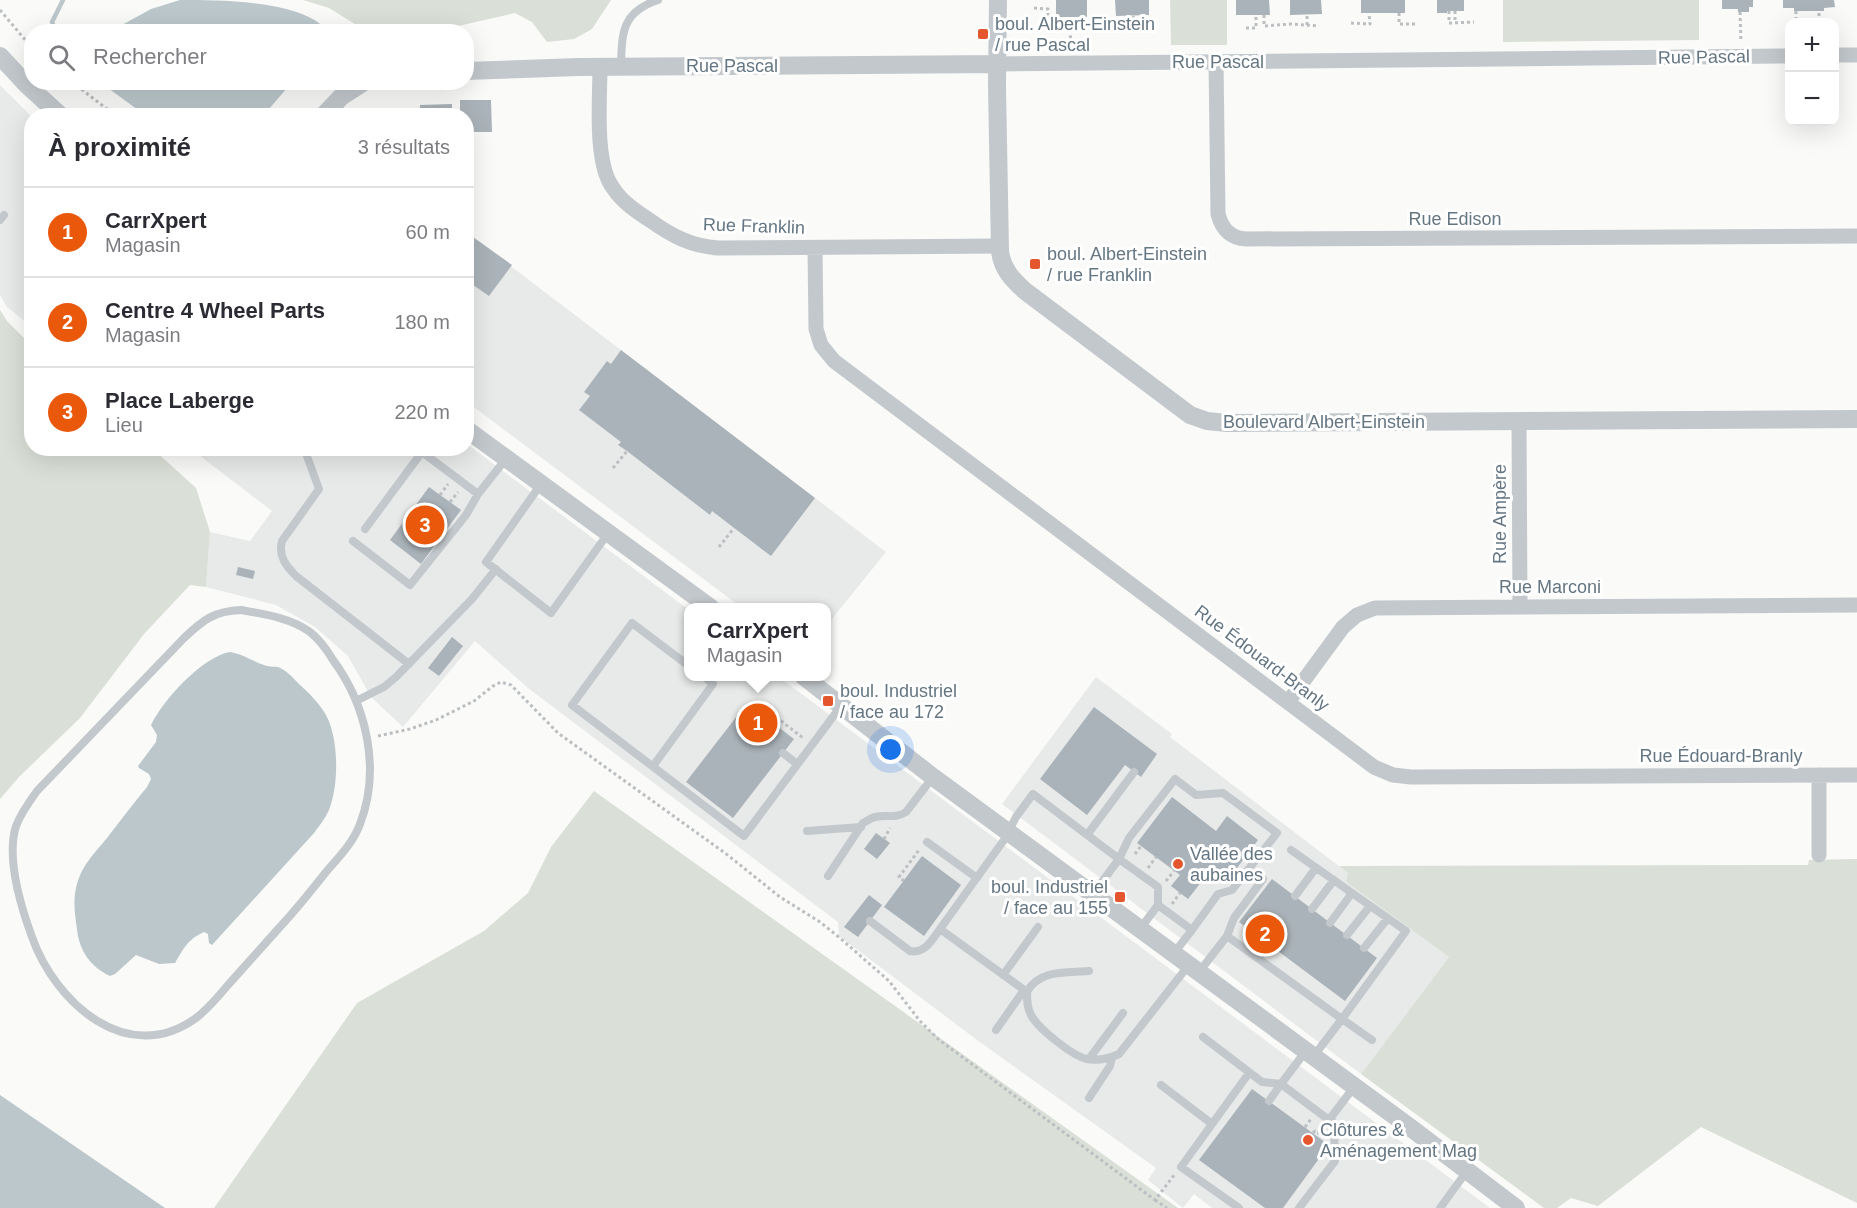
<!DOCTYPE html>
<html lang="fr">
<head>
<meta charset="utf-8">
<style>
	body { margin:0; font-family:Helvetica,sans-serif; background:#f2f2f3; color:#2b2b33 }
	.controls { position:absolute; right:18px; top:18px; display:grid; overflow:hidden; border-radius:12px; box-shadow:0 6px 24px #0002 }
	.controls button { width:54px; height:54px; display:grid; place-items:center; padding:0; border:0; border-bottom:2px solid #e1e1e2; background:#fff; color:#2b2b33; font:30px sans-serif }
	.you { position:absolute; left:891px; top:750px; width:21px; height:21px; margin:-15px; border:4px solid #fff; border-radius:50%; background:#1a73e8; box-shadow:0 0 0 9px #1a73e833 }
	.badge { display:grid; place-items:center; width:39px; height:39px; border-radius:50%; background:#ea580c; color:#fff; font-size:20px; font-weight:700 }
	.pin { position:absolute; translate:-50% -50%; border:3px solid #fff; box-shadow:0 2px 6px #0006 }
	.popup { position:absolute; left:684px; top:603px; width:147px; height:78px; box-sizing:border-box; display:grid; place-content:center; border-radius:12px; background:#fff; filter:drop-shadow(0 2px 4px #0005); font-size:20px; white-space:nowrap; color:#7c7c81 }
	.popup b { font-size:22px; color:#2b2b33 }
	.popup::after { content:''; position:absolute; left:50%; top:100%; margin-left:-12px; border:12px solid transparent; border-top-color:#fff }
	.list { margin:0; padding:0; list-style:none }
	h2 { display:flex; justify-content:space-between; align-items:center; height:78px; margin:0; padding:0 24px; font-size:26px }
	h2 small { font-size:20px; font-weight:400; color:#7c7c81 }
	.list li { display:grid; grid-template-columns:39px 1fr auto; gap:18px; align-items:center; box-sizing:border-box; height:90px; padding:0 24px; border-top:2px solid #e1e1e2 }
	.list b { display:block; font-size:22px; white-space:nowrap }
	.list p { margin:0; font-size:20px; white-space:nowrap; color:#7c7c81 }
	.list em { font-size:20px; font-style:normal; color:#7c7c81 }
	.icon { flex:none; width:33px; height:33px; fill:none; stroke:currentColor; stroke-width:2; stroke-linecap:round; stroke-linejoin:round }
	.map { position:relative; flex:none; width:1857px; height:1208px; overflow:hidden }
	.search { position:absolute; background:#fff; box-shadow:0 6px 24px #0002; left:24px; top:24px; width:450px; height:66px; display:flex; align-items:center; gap:15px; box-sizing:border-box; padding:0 21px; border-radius:24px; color:#7c7c81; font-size:22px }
	.panel { position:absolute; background:#fff; box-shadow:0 6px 24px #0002; left:24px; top:108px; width:450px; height:348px; border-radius:24px }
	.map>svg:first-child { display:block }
	.built { fill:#e8e9e9 }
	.green { fill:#dadfd7 }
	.water { fill:#bbc7cb }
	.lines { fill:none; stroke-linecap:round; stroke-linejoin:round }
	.stream { stroke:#bbc7cb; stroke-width:4.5 }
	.building { fill:#aab3b9 }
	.path { stroke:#bbbfc2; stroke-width:3; stroke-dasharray:3 3; stroke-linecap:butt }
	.service { stroke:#c3c8cc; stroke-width:8 }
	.minor { stroke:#c3c8cc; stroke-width:15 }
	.tertiary { stroke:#c3c8cc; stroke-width:18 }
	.poi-dot { fill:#e4572e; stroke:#fff; stroke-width:2 }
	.labels { text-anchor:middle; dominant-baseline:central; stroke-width:6; stroke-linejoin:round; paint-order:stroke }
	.poi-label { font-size:18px; fill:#657683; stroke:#fff; text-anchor:start }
	.street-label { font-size:18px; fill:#657683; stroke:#fff }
</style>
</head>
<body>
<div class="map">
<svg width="1857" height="1208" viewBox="0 0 1857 1208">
	<rect width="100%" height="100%" fill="#fafaf8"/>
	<path class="built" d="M 0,85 L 31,116 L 31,326 L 7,307 L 0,295 Z
		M 466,232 L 886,552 L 827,625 L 827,608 L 741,607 L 467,402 Z
		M 467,444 L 689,610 L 689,676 L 779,677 L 1490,1208 L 1212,1208 L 1194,1194 L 1183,1208 L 1148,1180 L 1156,1168 L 977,1040 L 839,936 L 838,922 L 528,688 L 475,641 L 403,727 L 371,697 L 348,656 L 315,627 L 276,605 L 206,587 L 210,532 L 250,541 L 272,511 L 191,449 L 466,448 Z
		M 1096,677 L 1172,734 L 1170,737 L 1348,873 L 1346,882 L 1449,957 L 1361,1074 L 1002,804 Z"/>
	<path class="green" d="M 303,0 L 611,0 L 592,29 L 574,39 L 547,42 L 532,22 L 515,13 L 445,29 L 366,31 L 329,8 Z
		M 1170,0 L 1227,0 L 1227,45 L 1171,45 Z
		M 1503,0 L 1699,0 L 1699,40 L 1503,42 Z
		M 0,310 L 7,321 L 31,345 L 32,448 L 153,449 L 196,488 L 210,532 L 206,587 L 190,585 L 144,634 L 80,718 L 19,777 L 0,799 Z
		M 594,791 L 1178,1208 L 214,1208 L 357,1003 L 484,931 L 528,893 L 551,847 Z
		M 1857,859 L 1857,1203 L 1701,1127 L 1598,1206 L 1571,1198 L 1557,1208 L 1544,1208 L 1361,1074 L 1449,957 L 1346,882 L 1348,873 L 1339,866 L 1808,865 L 1809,860 Z"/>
	<path class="water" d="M 180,0 C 221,0 302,0 328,31 L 111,31 L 151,9 Z
		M 101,83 L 294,83 L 287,88 L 263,116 L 145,115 Z
		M 230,652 C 243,654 252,661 264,665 C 270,668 276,665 282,669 C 288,672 294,679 299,684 C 309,693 319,703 326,715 C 339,739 339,785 329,810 C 325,819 319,826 314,833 L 212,945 L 209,943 L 208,934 L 204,932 C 187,940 184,948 175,963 L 159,964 L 136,955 L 115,974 L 110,976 C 91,967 79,951 77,929 C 75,916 73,901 76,888 C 81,866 93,855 107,838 C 120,821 133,804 147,787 L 151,779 L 149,774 L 139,768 L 138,766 L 156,742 L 157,735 L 151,725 C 163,700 202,657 230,652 Z
		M 0,1095 L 165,1208 L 0,1208 Z"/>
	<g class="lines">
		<path class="stream" d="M 56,32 L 52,22 L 63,0"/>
	</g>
	<path class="building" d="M 1056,0 L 1087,0 L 1087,17 L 1056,17 Z
		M 1115,0 L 1149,0 L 1149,15 L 1116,16 Z
		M 1236,0 L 1269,0 L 1270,15 L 1236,15 Z
		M 1290,0 L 1321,0 L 1322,14 L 1290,15 Z
		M 1361,0 L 1405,0 L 1405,13 L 1361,13 Z
		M 1437,0 L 1464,0 L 1464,11 L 1447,11 L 1447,13 L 1437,13 Z
		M 1722,0 L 1753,0 L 1753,7 L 1749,7 L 1749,12 L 1738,12 L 1738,9 L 1722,9 Z
		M 1783,0 L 1834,0 L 1835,7 L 1824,8 L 1824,11 L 1794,11 L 1794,8 L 1783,8 Z
		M 460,100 L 491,100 L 492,132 L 466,132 L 466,116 L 460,116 Z
		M 452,104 L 452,116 L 420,116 L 420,105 Z
		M 379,109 L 412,109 L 412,116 L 379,116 Z
		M 466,232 L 512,265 L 489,296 L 466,280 Z
		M 621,350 L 815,498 L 771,556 L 712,511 L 710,515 L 627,451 L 618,445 L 621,442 L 579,410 L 590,396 L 584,392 L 607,361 L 611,364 Z
		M 429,487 L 461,510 L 421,564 L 390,540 Z
		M 238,567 L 255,571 L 253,579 L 236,575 Z
		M 452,637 L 463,646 L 439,676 L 428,668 Z
		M 747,703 L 794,739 L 733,818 L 686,782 Z
		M 1094,707 L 1157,754 L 1141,777 L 1125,765 L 1087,815 L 1040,779 Z
		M 1172,797 L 1216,831 L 1227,816 L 1258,840 L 1225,884 L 1209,872 L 1188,899 L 1171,886 L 1180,875 L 1137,843 Z
		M 876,833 L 890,843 L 877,859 L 864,849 Z
		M 922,856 L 961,885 L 924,936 L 884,907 Z
		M 1272,879 L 1377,958 L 1345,1001 L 1239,922 Z
		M 869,895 L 882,905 L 858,937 L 844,927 Z
		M 1252,1089 L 1329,1145 L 1283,1208 L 1265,1208 L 1199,1160 Z"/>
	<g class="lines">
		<path class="path" d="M 1034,8 L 1048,9 L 1048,15 L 1056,24 L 1070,28 L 1071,48
			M 0,10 L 32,48
			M 1449,11 L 1449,23 L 1474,22
			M 1455,11 L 1455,22
			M 1796,11 L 1796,22
			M 1740,12 L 1741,42
			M 1399,13 L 1399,24 L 1418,24
			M 1264,15 L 1264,26 L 1291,24 L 1319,26
			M 1133,16 L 1134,23
			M 1069,17 L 1070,28
			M 1819,22 L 1819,11
			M 1351,23 L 1370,24 L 1369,13
			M 1307,25 L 1307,14
			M 1107,26 L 1149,22 L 1156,26
			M 1246,28 L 1256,28 L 1256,15
			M 72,82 L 116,116
			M 613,468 L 627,451
			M 440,495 L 448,484
			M 450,502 L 458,492
			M 719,547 L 734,528
			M 763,715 L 767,710 L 803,738
			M 378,736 L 410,729 L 436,720 L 474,701 L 493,686 L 501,682 L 511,685 L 558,733 L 725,853 L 780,897 L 820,922 L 840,938 L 889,981 L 920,1021 L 938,1039 L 1155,1200 L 1175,1174
			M 884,839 L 890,828
			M 1135,854 L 1141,846
			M 1148,868 L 1156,857
			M 904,881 L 899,877 L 919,850
			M 1166,881 L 1174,871
			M 1172,904 L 1180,893
			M 1305,1127 L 1311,1119
			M 1313,1133 L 1315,1131 L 1318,1133 L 1322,1129
			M 1155,1200 L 1167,1208"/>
		<path class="service" d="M 621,65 C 622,32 622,12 658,0
			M 0,220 L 4,215
			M 304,448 L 319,489 L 282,541 C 278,556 286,566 296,576 L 409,664
			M 541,484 L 486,562 L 551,613 L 609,532
			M 365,529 L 422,452 L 478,494 L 505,460
			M 353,541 L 410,585 L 466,515 L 478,494
			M 241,610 C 264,614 291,618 310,632 C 319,639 327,650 333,660 C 367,706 381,770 360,824 C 353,843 339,857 326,872 C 311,891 296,910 279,928 C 262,947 245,966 228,985 C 218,997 208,1009 196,1018 C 127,1068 55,1002 32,937 C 21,907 6,858 16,826 C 21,813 29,802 37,791 L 184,638 C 203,620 214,611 241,610 Z
			M 689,666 L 632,623 L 572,705 L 744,836 L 841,706
			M 356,701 L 384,687 L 396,677 L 472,599 L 496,569
			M 783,753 L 797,764
			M 653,766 L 713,684 L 703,676
			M 807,831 L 861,827
			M 1087,835 L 1134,772
			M 927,842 L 977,878
			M 1291,850 L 1406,931 L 1342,1019 L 1372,1040
			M 828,876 L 863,823 C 864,823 871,818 872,818 C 884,813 894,820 906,812 L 933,777
			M 1093,894 L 1119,859 L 1158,887 L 1158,905 L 1192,930 L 1174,953
			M 1295,896 L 1316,868
			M 1312,909 L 1334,880
			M 870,921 L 910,951 C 925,954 932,940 940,929
			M 1330,923 L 1352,893
			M 1140,929 L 1158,905
			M 1347,935 L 1370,906
			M 1227,936 L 1234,918 L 1263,879
			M 1364,948 L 1388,918
			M 1188,966 L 1119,1054 C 1108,1059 1099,1061 1087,1059 C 1072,1056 1038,1028 1031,1015 C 1027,1008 1027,1000 1027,992 L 940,929 L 1004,840 L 1016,817 L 1033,794 L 1119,859 L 1129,838 L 1175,779 L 1196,795 L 1223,793 L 1277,833 L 1232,890 L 1218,894 L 1192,930
			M 1199,972 L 1227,936 L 1342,1019 L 1313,1057
			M 1003,975 L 1038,927
			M 1027,992 C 1039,969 1067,973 1089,971
			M 996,1030 L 1024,990
			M 1203,1037 L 1262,1082 L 1281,1084 L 1269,1101
			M 1305,1052 L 1281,1084 L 1329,1120 L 1354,1087
			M 1089,1059 L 1123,1013
			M 1161,1085 L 1212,1124
			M 1089,1098 L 1110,1066 L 1112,1057
			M 1239,1208 L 1181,1167 L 1249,1073
			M 1299,1208 L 1335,1161 L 1334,1123 L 1329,1120
			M 1440,1208 L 1467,1171"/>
		<path class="minor" d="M 1834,55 L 1857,55
			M 1216,62 L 1218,214 C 1222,229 1230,238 1246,239 L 1857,236
			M 998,64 L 1790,56
			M 600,67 C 600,99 594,163 613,188 C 622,202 637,212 651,221 C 672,236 691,246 718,248 L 1000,246
			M 815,248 L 816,329 L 821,345 L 834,361 L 1374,767 L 1393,775 L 1411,777 L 1857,775
			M 1519,422 L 1520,607
			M 1288,702 L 1343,627 L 1357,615 L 1375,608 L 1857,605
			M 1819,775 L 1819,855"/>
		<path class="tertiary" d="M 998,0 L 997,86 L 1000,251 C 1002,269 1012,279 1025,291 L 1190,415 L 1207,421 L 1227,423 L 1857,419
			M 0,56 L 27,85 L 61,116
			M 466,71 L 578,67 L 998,64
			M 323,116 L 341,97 L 364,82
			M 466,429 L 711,608
			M 803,676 L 933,777 L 1411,1128 L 1516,1208"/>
	</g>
	<g class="poi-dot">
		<rect x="977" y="28" width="12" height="12" rx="3"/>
		<rect x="1029" y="258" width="12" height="12" rx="3"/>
		<rect x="822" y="695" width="12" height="12" rx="3"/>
		<circle cx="1178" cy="864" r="6"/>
		<rect x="1114" y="891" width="12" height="12" rx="3"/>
		<circle cx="1308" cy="1140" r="6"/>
	</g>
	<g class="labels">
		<g class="poi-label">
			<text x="995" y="24">boul. Albert-Einstein<tspan x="995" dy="21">/ rue Pascal</tspan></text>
			<text x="1047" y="254">boul. Albert-Einstein<tspan x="1047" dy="21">/ rue Franklin</tspan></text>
			<text x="840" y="691">boul. Industriel<tspan x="840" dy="21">/ face au 172</tspan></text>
			<text x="1190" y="854">Vallée des<tspan x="1190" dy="21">aubaines</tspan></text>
			<text x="1108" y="887" text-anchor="end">boul. Industriel<tspan x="1108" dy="21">/ face au 155</tspan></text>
			<text x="1320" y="1130">Clôtures &amp;<tspan x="1320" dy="21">Aménagement Mag</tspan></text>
		</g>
		<g class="street-label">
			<text transform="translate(1704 57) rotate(-1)">Rue Pascal</text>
			<text x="1218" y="62">Rue Pascal</text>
			<text x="732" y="66">Rue Pascal</text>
			<text x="1455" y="219">Rue Edison</text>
			<text transform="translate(754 226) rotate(2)">Rue Franklin</text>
			<text x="1324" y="422">Boulevard Albert-Einstein</text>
			<text transform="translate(1500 514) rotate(-90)">Rue Ampère</text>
			<text x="1550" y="587">Rue Marconi</text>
			<text transform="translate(1262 658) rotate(37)">Rue Édouard-Branly</text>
			<text x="1721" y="756">Rue Édouard-Branly</text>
		</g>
	</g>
</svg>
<div class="controls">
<button>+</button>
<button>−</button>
</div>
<div class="you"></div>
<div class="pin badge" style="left:758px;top:723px">1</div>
<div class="popup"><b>CarrXpert</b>Magasin</div>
<div class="pin badge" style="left:1265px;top:934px">2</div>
<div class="pin badge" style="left:425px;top:525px">3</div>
<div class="search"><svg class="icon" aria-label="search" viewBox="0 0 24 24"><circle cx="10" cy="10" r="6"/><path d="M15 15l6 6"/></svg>Rechercher</div>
<section class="panel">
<h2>À proximité<small>3 résultats</small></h2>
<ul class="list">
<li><span class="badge">1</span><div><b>CarrXpert</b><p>Magasin</p></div><em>60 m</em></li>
<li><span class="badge">2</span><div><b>Centre 4 Wheel Parts</b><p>Magasin</p></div><em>180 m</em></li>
<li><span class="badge">3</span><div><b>Place Laberge</b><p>Lieu</p></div><em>220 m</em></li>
</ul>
</section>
</div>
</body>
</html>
